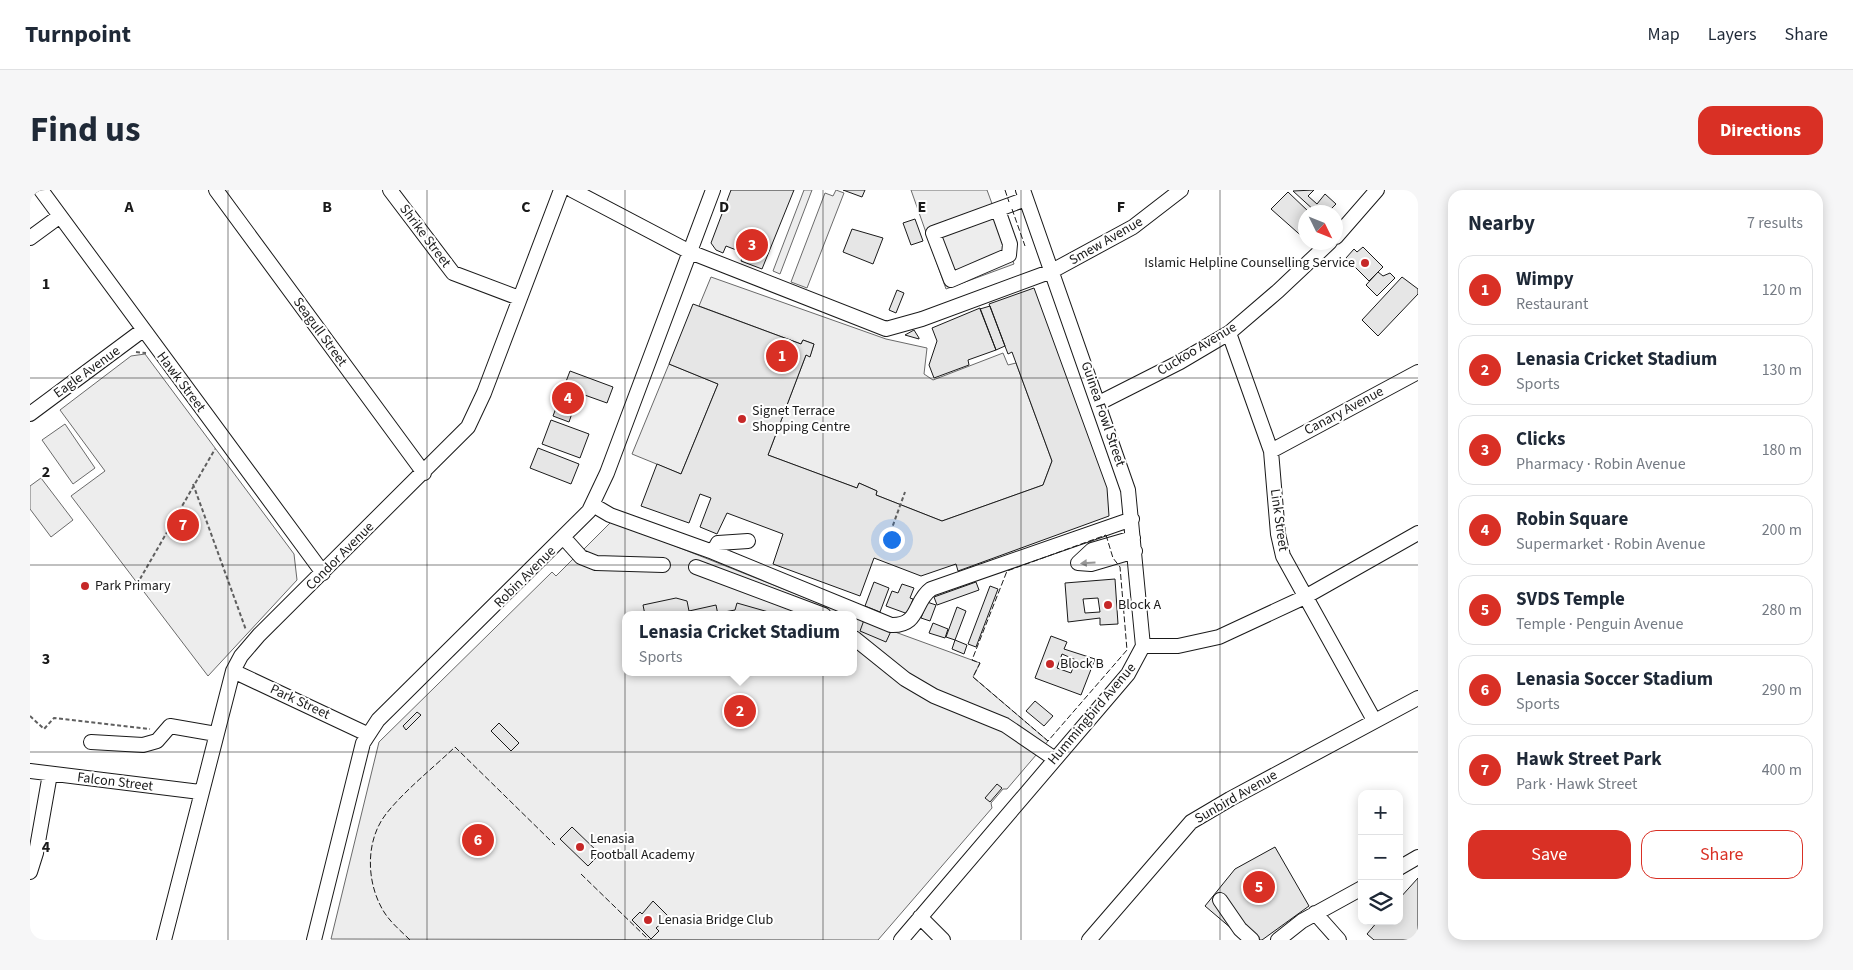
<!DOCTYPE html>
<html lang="en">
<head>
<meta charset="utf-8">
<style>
	body { margin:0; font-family:"Source Sans 3",sans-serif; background:#f6f6f7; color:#1f2937 }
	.controls { position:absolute; right:15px; bottom:15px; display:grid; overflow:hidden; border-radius:10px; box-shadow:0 2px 12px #0003 }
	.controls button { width:45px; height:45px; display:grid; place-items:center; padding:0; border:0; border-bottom:1px solid #e0e1e3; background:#fff; color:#1f2937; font:25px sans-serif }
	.compass { position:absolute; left:1268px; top:15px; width:45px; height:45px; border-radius:50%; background:#fff; box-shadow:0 2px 12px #0003; rotate:133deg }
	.you { position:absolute; left:861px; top:349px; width:18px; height:18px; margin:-12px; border:4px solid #fff; border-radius:50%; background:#1a73e8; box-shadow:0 0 0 8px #1a73e833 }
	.badge { display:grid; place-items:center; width:32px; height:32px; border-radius:50%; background:#d93025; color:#fff; font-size:16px; font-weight:700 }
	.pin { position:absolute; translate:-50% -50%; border:2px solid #fff; box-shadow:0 1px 5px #0006 }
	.popup { position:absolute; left:592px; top:421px; width:235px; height:65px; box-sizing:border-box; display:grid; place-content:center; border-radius:10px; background:#fff; filter:drop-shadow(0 1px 4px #0005); font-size:16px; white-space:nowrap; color:#747a83 }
	.popup b { font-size:19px; color:#1f2937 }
	.popup::after { content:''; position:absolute; left:50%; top:100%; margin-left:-10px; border:10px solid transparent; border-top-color:#fff }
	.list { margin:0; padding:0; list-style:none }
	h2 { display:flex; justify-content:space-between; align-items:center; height:65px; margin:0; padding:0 20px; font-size:21px }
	h2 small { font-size:16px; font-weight:400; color:#747a83 }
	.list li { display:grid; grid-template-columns:32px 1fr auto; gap:15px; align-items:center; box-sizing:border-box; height:70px; margin:0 10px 10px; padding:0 10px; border:1px solid #e0e1e3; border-radius:15px }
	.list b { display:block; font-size:19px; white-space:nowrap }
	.list p { margin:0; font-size:16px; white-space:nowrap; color:#747a83 }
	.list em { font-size:16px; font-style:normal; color:#747a83 }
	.actions { display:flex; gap:10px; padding:15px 20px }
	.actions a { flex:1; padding:11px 0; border:1px solid #d93025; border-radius:15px; text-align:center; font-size:18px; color:#d93025 }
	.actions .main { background:#d93025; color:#fff }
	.icon { flex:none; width:28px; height:28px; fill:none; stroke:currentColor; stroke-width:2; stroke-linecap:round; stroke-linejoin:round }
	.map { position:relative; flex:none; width:1388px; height:750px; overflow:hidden; border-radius:15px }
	header { display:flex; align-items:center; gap:30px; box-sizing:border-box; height:70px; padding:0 25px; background:#fff; border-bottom:1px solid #e0e1e3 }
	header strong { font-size:24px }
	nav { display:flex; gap:28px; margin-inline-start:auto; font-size:18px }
	.intro { display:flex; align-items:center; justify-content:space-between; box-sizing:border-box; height:120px; padding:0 30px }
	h1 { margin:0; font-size:35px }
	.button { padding:12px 22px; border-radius:15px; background:#d93025; color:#fff; font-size:18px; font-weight:700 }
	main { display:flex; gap:30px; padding:0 30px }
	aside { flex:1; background:#fff; border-radius:15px; box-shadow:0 2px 12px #0003 }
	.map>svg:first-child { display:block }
	.built { fill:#ededed; stroke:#6a6a6a }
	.building { fill:#e6e6e6; stroke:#1a1a1a; fill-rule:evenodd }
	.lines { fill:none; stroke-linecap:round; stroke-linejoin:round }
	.minor-casing { stroke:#1a1a1a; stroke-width:16 }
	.path { stroke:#5f5f5f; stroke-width:2; stroke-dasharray:4 2.5; stroke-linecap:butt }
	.minor { stroke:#fff; stroke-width:14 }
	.fence { stroke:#1a1a1a; stroke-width:1; stroke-dasharray:6 2.5; stroke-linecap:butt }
	.oneway { fill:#989898 }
	.grid { fill:none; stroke:#1a1a1a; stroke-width:1; stroke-opacity:0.55 }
	.poi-dot { fill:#c62828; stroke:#fff; stroke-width:2 }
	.labels { text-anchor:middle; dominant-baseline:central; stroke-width:4; stroke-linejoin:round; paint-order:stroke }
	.street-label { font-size:14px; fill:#1a1a1a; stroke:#fff }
	.poi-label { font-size:14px; fill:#1a1a1a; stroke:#fff; text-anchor:start }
	.grid-label { font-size:16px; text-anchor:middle; font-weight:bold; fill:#1a1a1a; stroke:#fff; stroke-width:4; stroke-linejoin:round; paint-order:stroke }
</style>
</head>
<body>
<header>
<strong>Turnpoint</strong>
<nav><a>Map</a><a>Layers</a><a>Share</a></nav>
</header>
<div class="intro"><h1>Find us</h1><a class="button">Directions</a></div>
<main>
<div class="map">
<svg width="1388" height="750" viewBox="0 0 1388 750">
	<rect width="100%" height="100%" fill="#fff"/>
	<path class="built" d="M 774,0 L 782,0 L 750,84 L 743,81 Z
		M 806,0 L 814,3 L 777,98 L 761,92 L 795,3 L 803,6 Z
		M 881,0 L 957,0 L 984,74 L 916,99 Z
		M 681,87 L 856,149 L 897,158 L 894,184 L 903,190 L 973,163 L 978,175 L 986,173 L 1022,271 L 1013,295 L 912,331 L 846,305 L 847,301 L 829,293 L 827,298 L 738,265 L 776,165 L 780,166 L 784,154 L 773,150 L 771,154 L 669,116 Z
		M 115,164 L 264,364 L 267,390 L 178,486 L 41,306 L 75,281 L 30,220 L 101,166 Z
		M 639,174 L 688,194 L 651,284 L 602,264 Z
		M 35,234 L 65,278 L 43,294 L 12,250 Z
		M 11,288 L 43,330 L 21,347 L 0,319 L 0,296 Z
		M 582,331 L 819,425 L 596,425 L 596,482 L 824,482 L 824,427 L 950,473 L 943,487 L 1018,551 L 977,599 L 973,599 L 961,613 L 962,618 L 848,750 L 301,749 L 349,552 L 522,382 L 526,386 L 543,369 L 548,370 L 554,363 L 554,359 Z"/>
	<path class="building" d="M 701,0 L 764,0 L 732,79 L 711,71 L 714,63 L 696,56 L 693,63 L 686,60 L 681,53 Z
		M 813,0 L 835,0 L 832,7 Z
		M 1284,0 L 1278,6 L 1287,14 L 1295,4 L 1306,14 L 1298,22 L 1286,22 L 1263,1 Z
		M 1258,2 L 1279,22 L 1276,22 L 1276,50 L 1241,19 Z
		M 885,29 L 893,51 L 881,55 L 873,33 Z
		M 822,39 L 853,48 L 843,74 L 813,62 Z
		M 1333,57 L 1353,77 L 1339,91 L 1316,68 L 1324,59 L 1327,62 Z
		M 1348,82 L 1353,86 L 1360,83 L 1365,88 L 1347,106 L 1336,95 Z
		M 1372,87 L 1388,99 L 1388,104 L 1348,146 L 1332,130 Z
		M 1004,98 L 1077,298 L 1079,326 L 928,381 L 926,374 L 891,386 L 844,368 L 830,406 L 743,374 L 753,344 L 697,323 L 687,344 L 670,337 L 681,308 L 670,304 L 659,333 L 611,316 L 627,274 L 651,284 L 688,194 L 639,174 L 663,114 L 771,154 L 773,150 L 784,154 L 780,167 L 776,165 L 738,265 L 827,298 L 829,293 L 847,301 L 846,305 L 912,331 L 1013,295 L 1022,271 L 982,162 L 978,164 L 959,114 Z
		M 867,100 L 874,103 L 866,123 L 859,120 Z
		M 960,116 L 975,156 L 966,160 L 950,119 Z
		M 950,118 L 966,160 L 938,170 L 939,175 L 904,188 L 899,175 L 907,151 L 902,138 Z
		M 884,140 L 889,148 L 889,149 L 875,145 Z
		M 540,181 L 583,197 L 577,213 L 549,203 L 539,232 L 523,226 Z
		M 521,230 L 559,244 L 550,268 L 512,254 Z
		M 508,258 L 549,274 L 541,294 L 500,278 Z
		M 1085,389 L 1088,434 L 1070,435 L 1070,428 L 1038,432 L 1035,393 ZM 1068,408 L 1070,422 L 1055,423 L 1053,409 Z
		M 844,392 L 859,398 L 850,422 L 835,416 Z
		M 946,392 L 949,400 L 907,415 L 904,407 Z
		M 872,394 L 884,398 L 880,408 L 883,409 L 878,424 L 856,416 L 862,401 L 868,403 Z
		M 960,396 L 968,399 L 946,457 L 938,454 Z
		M 646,408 L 657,411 L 659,421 L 686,415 L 688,425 L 615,425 L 613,415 Z
		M 897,412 L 906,415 L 900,431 L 891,428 Z
		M 707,413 L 749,425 L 689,425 L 689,423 L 705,420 Z
		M 927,417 L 936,421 L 925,450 L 916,447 Z
		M 834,430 L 861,441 L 856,452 L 830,441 Z
		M 903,433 L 918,439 L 915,448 L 899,443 Z
		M 1021,446 L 1037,452 L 1034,459 L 1065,469 L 1051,505 L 1005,488 ZM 1032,464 L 1046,470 L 1041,483 L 1027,478 Z
		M 925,450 L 937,455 L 934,464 L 922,459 Z
		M 1005,511 L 1023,526 L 1014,536 L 996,521 Z
		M 387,522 L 391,525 L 376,540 L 373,536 Z
		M 469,533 L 489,553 L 481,561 L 461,541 Z
		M 967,594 L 972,598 L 960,612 L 955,608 Z
		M 542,637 L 570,664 L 558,676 L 530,649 Z
		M 1245,657 L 1279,716 L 1232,750 L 1215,750 L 1175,716 L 1205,679 Z
		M 1388,688 L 1388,750 L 1344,750 L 1337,744 L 1348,731 L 1369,731 L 1369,709 Z
		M 623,711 L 639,727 L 626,738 L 629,741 L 621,749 L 602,730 L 610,722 L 612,724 Z"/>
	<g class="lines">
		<defs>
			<path id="minor" d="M 11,0 L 293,383
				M 186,0 L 394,283
				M 360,0 L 423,83 L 489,108
				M 542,0 L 660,62 L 856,139 L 892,129 L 1022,81 L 1103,37 L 1151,0
				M 968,20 L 980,54 L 979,65 L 921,90 L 903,43 L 996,9
				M 1306,47 L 1347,0
				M 0,48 L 30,26
				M 1199,143 L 1241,261 L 1248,344 L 1253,366 L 1344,530
				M 1069,213 L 1150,172 L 1199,143 L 1248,101 L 1300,52
				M 0,224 L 113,140
				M 1241,261 L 1388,182
				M 563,315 L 580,325 L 683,362 L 688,353 L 718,351
				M 534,348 L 551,367 L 566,373 L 633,375
				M 1103,348 L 1062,360 L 1048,373 L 1061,374 L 1105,361
				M 683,362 L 861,435 C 890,436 883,412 901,399 L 1102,329
				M 666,377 L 794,425
				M 824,448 L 875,489 L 904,506 L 975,535 L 1025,569
				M 1113,456 L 1148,456 L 1189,447 L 1275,407 L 1388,343
				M 203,481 L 337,544
				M 61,552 L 113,555 L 127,551 L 140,536 L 186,544
				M 0,581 L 170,602
				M 1369,678 L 1388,667
				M 0,682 L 6,663 L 20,584
				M 1190,710 L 1210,739 L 1222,750
				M 1285,723 L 1309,750
				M 890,727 L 913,750
				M 134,750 L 203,481 L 211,466 L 229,445 L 438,237 L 454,203 L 531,0
				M 284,750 L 333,553 L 348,530 L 559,321 L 577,283 L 683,0
				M 871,750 L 1098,484 L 1113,456 L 1098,300 L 993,0
				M 1059,750 L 1161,632 L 1200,609 L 1388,508
				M 1248,750 L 1272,731 L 1332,698"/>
		</defs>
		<use href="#minor" class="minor-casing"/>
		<path class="path" d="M 106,162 L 116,163
			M 163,294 L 216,440
			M 854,360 L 875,302
			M 110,389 L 185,259
			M 0,526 L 14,539 L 24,528 L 120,539"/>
		<use href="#minor" class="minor"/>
		<path class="fence" d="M 975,0 L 979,12
			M 982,19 L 995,56
			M 1076,345 L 1083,368 L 1090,377 L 1097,460 L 1018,551 L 943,487 L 950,473 L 942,470 L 977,381 Z
			M 551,684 L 619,750
			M 380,750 C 371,741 361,733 354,722 C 336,693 335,651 356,624 C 375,600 403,578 425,557 L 525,655"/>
	</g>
	<defs><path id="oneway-solid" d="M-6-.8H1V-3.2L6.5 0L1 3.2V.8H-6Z" transform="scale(1.25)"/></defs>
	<use class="oneway" href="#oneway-solid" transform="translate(1058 373) rotate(177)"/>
	<path class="grid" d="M 198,0 L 198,750M 397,0 L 397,750M 595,0 L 595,750M 793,0 L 793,750M 991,0 L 991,750M 1190,0 L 1190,750M 0,188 L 1388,188M 0,375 L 1388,375M 0,562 L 1388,562"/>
	<g class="poi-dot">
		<circle cx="1335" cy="73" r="5"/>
		<circle cx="712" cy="229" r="5"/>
		<circle cx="55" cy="396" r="5"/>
		<circle cx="1078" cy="415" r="5"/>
		<circle cx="1020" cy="474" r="5"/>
		<circle cx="550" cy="657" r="5"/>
		<circle cx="618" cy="730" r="5"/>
	</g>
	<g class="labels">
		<g class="street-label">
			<text transform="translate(395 46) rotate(53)">Shrike Street</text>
			<text transform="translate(1076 51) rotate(-30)">Smew Avenue</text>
			<text transform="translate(290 142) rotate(54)">Seagull Street</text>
			<text transform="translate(1167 159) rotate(-31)">Cuckoo Avenue</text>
			<text transform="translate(57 182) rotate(-36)">Eagle Avenue</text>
			<text transform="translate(151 192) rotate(53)">Hawk Street</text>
			<text transform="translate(1314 221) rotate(-28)">Canary Avenue</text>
			<text transform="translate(1073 224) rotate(71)">Guinea Fowl Street</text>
			<text transform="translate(1249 330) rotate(82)">Link Street</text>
			<text transform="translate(310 366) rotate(-45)">Condor Avenue</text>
			<text transform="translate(495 387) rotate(-45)">Robin Avenue</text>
			<text transform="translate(270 512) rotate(25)">Park Street</text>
			<text transform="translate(1062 524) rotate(-50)">Hummingbird Avenue</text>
			<text transform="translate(85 592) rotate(7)">Falcon Street</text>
			<text transform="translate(1206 607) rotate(-30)">Sunbird Avenue</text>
		</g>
		<g class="poi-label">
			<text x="1325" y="73" text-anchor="end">Islamic Helpline Counselling Service</text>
			<text x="722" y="221">Signet Terrace<tspan x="722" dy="16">Shopping Centre</tspan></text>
			<text x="65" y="396">Park Primary</text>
			<text x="1088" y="415">Block A</text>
			<text x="1030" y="474">Block B</text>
			<text x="560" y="649">Lenasia<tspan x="560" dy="16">Football Academy</tspan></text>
			<text x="628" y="730">Lenasia Bridge Club</text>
		</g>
	</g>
	<g class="grid-label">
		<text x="99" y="22">A</text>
		<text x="297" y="22">B</text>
		<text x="496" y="22">C</text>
		<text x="694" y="22">D</text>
		<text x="892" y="22">E</text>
		<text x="1091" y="22">F</text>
		<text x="16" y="99">1</text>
		<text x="16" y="287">2</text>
		<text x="16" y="474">3</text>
		<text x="16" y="662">4</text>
	</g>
</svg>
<div class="controls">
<button>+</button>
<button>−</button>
<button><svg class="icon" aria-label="layers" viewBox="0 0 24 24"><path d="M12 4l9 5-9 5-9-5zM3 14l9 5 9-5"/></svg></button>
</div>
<svg class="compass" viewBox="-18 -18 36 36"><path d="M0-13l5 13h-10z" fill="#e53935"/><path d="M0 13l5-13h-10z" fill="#747a83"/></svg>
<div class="you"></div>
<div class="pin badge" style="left:752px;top:166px">1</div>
<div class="pin badge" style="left:710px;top:521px">2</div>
<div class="popup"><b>Lenasia Cricket Stadium</b>Sports</div>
<div class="pin badge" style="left:722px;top:55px">3</div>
<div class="pin badge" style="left:538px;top:208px">4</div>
<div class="pin badge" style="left:1229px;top:697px">5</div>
<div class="pin badge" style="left:448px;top:650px">6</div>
<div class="pin badge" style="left:153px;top:335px">7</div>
</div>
<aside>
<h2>Nearby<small>7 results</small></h2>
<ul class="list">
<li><span class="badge">1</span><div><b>Wimpy</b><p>Restaurant</p></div><em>120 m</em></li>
<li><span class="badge">2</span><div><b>Lenasia Cricket Stadium</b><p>Sports</p></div><em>130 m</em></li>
<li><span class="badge">3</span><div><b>Clicks</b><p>Pharmacy · Robin Avenue</p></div><em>180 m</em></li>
<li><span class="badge">4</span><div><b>Robin Square</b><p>Supermarket · Robin Avenue</p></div><em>200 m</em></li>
<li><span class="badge">5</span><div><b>SVDS Temple</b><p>Temple · Penguin Avenue</p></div><em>280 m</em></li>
<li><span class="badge">6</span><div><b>Lenasia Soccer Stadium</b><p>Sports</p></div><em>290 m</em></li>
<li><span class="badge">7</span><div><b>Hawk Street Park</b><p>Park · Hawk Street</p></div><em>400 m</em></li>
</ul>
<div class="actions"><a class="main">Save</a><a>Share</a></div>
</aside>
</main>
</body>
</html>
